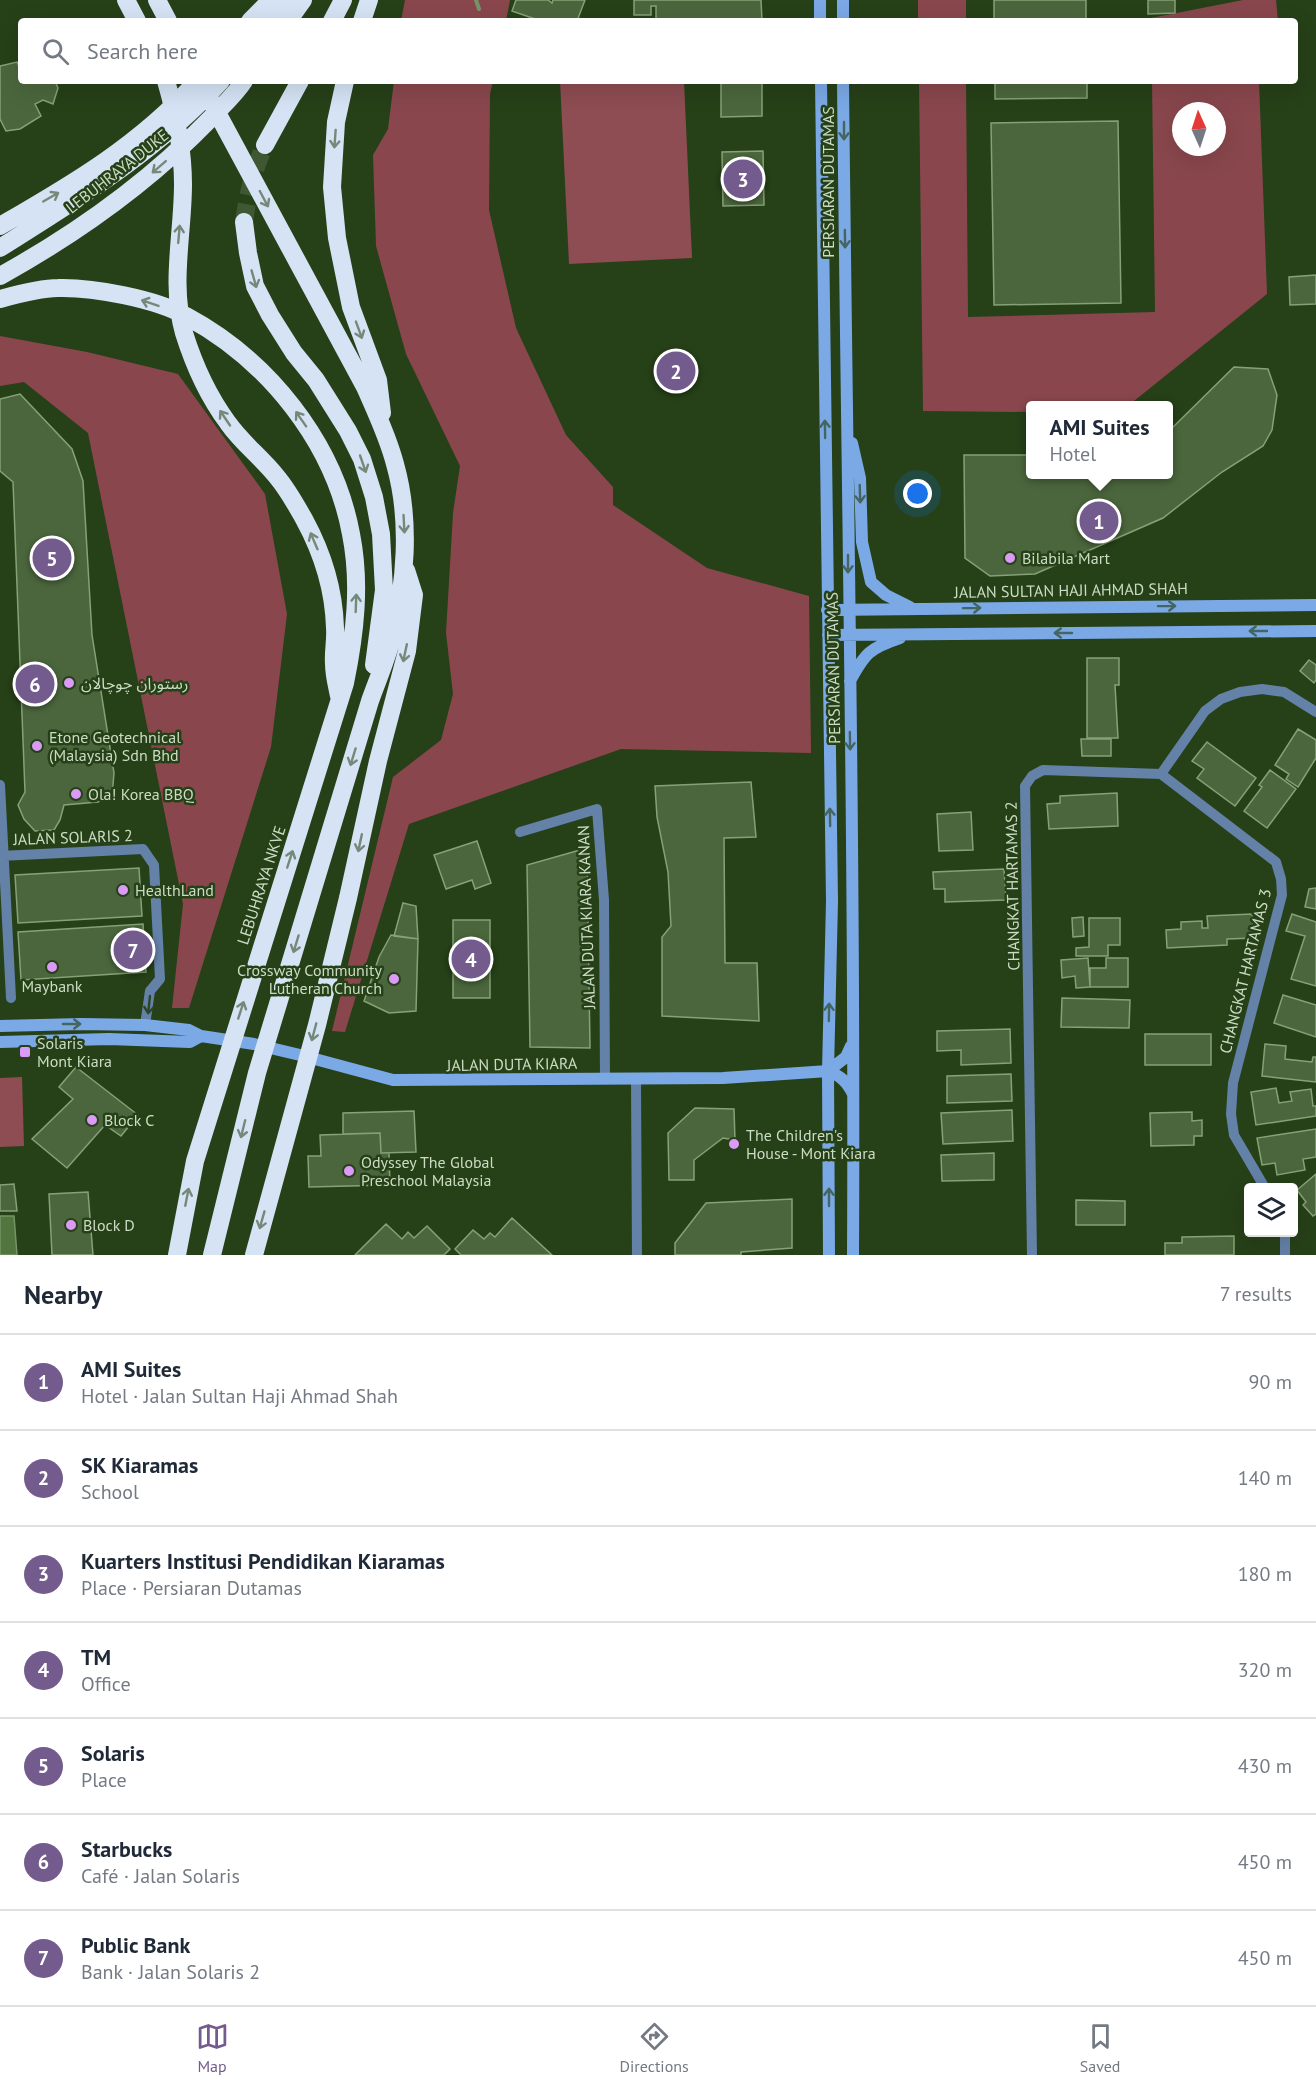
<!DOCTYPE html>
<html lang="en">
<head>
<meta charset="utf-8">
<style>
	body { margin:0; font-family:"PT Sans","Noto Sans Arabic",sans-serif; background:#f2f2f3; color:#1f2937 }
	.controls { position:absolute; right:18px; bottom:18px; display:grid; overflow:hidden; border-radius:6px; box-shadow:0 6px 24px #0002 }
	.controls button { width:54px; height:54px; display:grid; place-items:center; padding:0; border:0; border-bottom:2px solid #e0e1e3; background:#fff; color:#1f2937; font:30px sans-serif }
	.compass { position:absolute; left:1172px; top:102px; width:54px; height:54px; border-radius:50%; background:#fff; box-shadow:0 6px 24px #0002; rotate:357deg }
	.you { position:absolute; left:918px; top:494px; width:21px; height:21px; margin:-15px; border:4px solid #fff; border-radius:50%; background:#1a73e8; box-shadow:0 0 0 9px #1a73e833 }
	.badge { display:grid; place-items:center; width:39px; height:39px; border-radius:50%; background:#735c8d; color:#fff; font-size:20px; font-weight:700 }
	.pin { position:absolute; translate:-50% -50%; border:3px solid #fff; box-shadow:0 2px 6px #0006 }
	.popup { position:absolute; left:1026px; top:401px; width:147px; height:78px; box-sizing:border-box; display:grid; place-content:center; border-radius:6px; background:#fff; filter:drop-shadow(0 2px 4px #0005); font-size:20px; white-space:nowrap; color:#747a83 }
	.popup b { font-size:22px; color:#1f2937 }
	.popup::after { content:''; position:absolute; left:50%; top:100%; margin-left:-12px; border:12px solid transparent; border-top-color:#fff }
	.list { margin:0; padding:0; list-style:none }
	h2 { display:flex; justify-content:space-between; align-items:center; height:78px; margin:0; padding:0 24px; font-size:26px }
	h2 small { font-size:20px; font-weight:400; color:#747a83 }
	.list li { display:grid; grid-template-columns:39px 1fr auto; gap:18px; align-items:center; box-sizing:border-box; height:96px; padding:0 24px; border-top:2px solid #e0e1e3 }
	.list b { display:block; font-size:22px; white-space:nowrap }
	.list p { margin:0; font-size:20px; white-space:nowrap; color:#747a83 }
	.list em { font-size:20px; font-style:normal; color:#747a83 }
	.icon { flex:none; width:33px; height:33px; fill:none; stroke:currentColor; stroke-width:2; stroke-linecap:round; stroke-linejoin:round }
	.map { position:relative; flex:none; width:1316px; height:1255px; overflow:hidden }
	.search { position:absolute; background:#fff; box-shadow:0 6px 24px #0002; left:18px; right:18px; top:18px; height:66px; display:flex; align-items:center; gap:15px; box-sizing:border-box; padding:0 21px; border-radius:6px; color:#747a83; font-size:22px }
	.sheet { height:750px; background:#fff }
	nav { display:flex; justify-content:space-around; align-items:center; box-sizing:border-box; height:84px; border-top:2px solid #e0e1e3; background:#fff; font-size:16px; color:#747a83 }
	nav a { display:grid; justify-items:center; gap:3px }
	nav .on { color:#735c8d }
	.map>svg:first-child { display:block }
	.green { fill:#8d4d52 }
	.forest { fill:#89474d; fill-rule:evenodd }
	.water { fill:#52753f; stroke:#779467; stroke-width:1.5 }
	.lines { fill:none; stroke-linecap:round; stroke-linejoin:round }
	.stream { stroke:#779467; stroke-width:4 }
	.building { fill:#4b663d; stroke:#85a276; stroke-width:1.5 }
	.highway-tunnel { stroke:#3f5732; stroke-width:18; stroke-dasharray:18 9; stroke-linecap:butt }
	.street { stroke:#6481a7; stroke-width:10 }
	.secondary { stroke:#7ba9e6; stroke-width:12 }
	.highway { stroke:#d5e3f5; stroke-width:18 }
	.oneway { stroke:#446560 }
	.oneway2 { stroke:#75897b }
	.oneway3 { stroke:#2c4626 }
	.poi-dot { fill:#da9af6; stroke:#264018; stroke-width:2 }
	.labels { text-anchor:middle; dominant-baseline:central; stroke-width:5; stroke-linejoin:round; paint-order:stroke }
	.street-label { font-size:16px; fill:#ccdcc4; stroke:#264018 }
	.poi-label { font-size:16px; fill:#ccdcc4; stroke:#264018; text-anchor:start }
</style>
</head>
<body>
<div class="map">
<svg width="1316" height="1255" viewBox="0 0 1316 1255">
	<rect width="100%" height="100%" fill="#264018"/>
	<path class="green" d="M 560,81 L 684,81 L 692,258 L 569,264 Z
		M 22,1077 L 24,1146 L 0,1147 L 0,1078 Z"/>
	<path class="forest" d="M 405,0 L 510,0 L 506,21 L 401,21 Z
		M 918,0 L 966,0 L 966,21 L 918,21 Z
		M 1243,0 L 1276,0 L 1278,21 L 1151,21 L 1151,18 Z
		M 394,81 L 493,81 L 490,94 L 489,210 L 516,328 L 566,435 L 613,487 L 613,505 L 707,568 L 809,596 L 811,753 L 621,749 L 409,824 L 345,1032 L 332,1031 L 393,777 L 441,740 L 453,694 L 446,633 L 453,513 L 460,466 L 406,354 L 376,246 L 373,155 L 388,129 Z
		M 919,81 L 966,81 L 968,317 L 1155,312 L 1152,81 L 1259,81 L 1267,294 L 1129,405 L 1030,406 L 1030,412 L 923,411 ZM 1181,111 L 1217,111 L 1217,147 L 1181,147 Z
		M 0,336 L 87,352 L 178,374 L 265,494 L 287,614 L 271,747 L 189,1008 L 172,1008 L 183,904 L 88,433 L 24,382 L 0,386 Z"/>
	<path class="water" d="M 0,1216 L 14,1216 L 17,1255 L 0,1255 Z"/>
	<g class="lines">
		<path class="stream" d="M 476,0 L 479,9"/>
	</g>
	<path class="building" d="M 516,0 L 548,0 L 552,3 L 553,0 L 585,0 L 577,21 L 541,21 L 512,11 Z
		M 634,0 L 761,0 L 762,21 L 656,21 L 656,6 L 651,6 L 651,15 L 634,15 Z
		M 994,0 L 1086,0 L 1086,21 L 994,21 Z
		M 1148,0 L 1175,0 L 1175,13 L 1148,14 Z
		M 17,62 L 21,71 L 21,81 L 55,81 L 58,88 L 53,104 L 43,100 L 35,104 L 41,116 L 20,129 L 6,131 L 0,119 L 0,66 Z
		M 721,81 L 762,81 L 762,116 L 721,117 Z
		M 995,81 L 1087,81 L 1087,98 L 995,99 Z
		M 1118,121 L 1121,303 L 994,305 L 991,123 Z
		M 763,151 L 764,205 L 723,206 L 722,152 Z
		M 1316,275 L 1316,304 L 1290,305 L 1289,277 Z
		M 1234,367 L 1268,369 L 1277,395 L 1272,430 L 1263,446 L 1222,472 L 1163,518 L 1035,574 L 990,576 L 965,558 L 964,455 L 1030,455 L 1030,474 L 1168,474 L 1168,432 Z
		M 20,394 L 72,449 L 83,481 L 92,635 L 114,773 L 112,796 L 98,802 L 64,805 L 60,820 L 54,830 L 35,831 L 24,819 L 18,805 L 25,792 L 13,482 L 0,471 L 0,399 Z
		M 1087,658 L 1119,658 L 1119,685 L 1115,685 L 1118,738 L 1087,738 Z
		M 1309,660 L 1316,665 L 1316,680 L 1314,683 L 1300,671 Z
		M 1298,729 L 1316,740 L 1316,758 L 1298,787 L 1286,779 L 1289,774 L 1275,765 Z
		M 1081,739 L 1111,739 L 1111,756 L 1082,756 Z
		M 1207,742 L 1256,778 L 1235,806 L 1197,778 L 1204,769 L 1192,761 Z
		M 1270,770 L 1296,789 L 1267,828 L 1244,811 L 1262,787 L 1259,785 Z
		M 751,782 L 756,837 L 724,838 L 725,963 L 757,963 L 759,1021 L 662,1016 L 662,937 L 671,926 L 668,872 L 657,817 L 655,786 Z
		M 1117,793 L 1118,826 L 1049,829 L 1047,804 L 1060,803 L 1060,796 Z
		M 971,812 L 973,850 L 939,851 L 937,814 Z
		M 477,841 L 491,883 L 475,889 L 472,880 L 446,889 L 434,855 Z
		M 587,848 L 590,1048 L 530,1047 L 527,865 Z
		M 139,868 L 142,916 L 18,923 L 15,875 Z
		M 1004,869 L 1006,900 L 945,902 L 945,889 L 934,889 L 933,872 Z
		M 1316,888 L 1316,909 L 1305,907 L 1309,889 Z
		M 403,903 L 416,906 L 418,939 L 394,936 Z
		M 1252,914 L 1254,938 L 1227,939 L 1227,945 L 1167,948 L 1166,930 L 1181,929 L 1181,922 L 1202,921 L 1202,928 L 1208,928 L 1207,916 Z
		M 1292,914 L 1316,922 L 1316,986 L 1291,979 L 1305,936 L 1286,931 Z
		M 1083,917 L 1084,936 L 1073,937 L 1072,918 Z
		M 1089,918 L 1120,918 L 1120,945 L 1108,945 L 1108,956 L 1076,956 L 1076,948 L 1089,947 Z
		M 453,920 L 490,920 L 490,998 L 453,998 Z
		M 143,924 L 146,972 L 21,980 L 18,932 Z
		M 391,935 L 418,939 L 416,1011 L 389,1013 L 364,1001 L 379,957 Z
		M 1088,958 L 1090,987 L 1076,988 L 1075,976 L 1062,978 L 1061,960 Z
		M 1106,958 L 1128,958 L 1128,987 L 1090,987 L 1090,968 L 1106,968 Z
		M 1283,995 L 1316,1005 L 1316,1037 L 1274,1023 Z
		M 1062,998 L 1130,1000 L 1129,1028 L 1061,1027 Z
		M 1010,1029 L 1011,1063 L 961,1065 L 961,1050 L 937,1051 L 937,1031 Z
		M 1145,1034 L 1211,1034 L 1211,1065 L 1145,1065 Z
		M 1265,1044 L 1286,1046 L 1285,1059 L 1312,1062 L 1313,1057 L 1316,1057 L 1316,1082 L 1262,1076 Z
		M 76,1067 L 138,1115 L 121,1136 L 105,1125 L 67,1168 L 32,1139 L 73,1099 L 59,1087 Z
		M 1011,1074 L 1012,1101 L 947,1103 L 947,1076 Z
		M 1276,1088 L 1279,1103 L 1292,1101 L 1290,1092 L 1311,1089 L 1313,1106 L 1316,1106 L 1316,1116 L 1256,1125 L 1251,1092 Z
		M 695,1108 L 734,1109 L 735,1140 L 723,1138 L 694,1160 L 694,1180 L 669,1180 L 668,1133 Z
		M 1012,1110 L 1013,1141 L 943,1144 L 941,1113 Z
		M 414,1111 L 416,1152 L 381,1153 L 380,1133 L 343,1134 L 343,1113 Z
		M 1192,1112 L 1192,1121 L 1202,1120 L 1202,1136 L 1194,1136 L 1194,1145 L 1151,1146 L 1150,1113 Z
		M 1316,1129 L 1316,1157 L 1303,1159 L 1305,1170 L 1277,1175 L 1275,1163 L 1262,1165 L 1257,1138 Z
		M 380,1133 L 381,1153 L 389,1153 L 390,1185 L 309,1187 L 308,1156 L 321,1156 L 320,1135 Z
		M 994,1153 L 994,1180 L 942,1181 L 941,1155 Z
		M 1316,1174 L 1316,1214 L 1313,1216 L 1303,1205 L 1306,1202 L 1297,1190 Z
		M 14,1184 L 17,1211 L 0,1211 L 0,1185 Z
		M 88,1192 L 93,1255 L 52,1255 L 49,1194 Z
		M 792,1199 L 792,1248 L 741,1252 L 741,1255 L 675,1255 L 675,1243 L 706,1203 Z
		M 1076,1200 L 1125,1201 L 1125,1225 L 1076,1225 Z
		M 512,1218 L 552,1255 L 461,1255 L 455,1249 L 473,1230 L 484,1239 L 490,1233 L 495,1237 Z
		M 386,1224 L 402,1239 L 408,1232 L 414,1238 L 427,1226 L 450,1249 L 444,1255 L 355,1255 Z
		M 1234,1236 L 1234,1255 L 1165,1255 L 1165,1243 L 1182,1243 L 1182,1237 Z"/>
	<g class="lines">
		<path class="highway-tunnel" d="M 244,222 C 248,194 253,170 265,145"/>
		<path class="street" d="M 1161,774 L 1276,862 L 1281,879 L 1282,895 L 1233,1083 L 1231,1114 L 1234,1135 L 1265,1188
			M 0,785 L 11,998
			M 520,832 L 597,809 L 604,900 L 605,1079
			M 0,856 L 143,849 L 154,865 L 160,979 L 150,991 L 145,1025
			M 636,1080 L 637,1255
			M 1285,1232 L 1285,1255
			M 1032,1255 L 1025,786 L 1032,776 L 1043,770 L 1161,774 L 1205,711 L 1221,699 L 1240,692 L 1262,689 L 1284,692 L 1316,712"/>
		<path class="secondary" d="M 820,0 L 820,21
			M 843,0 L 843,21
			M 821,81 L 832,901 L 828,1071 L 829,1255
			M 843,81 C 847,472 855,864 853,1255
			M 852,443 L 860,478 L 862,542 L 871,582 L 886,595 L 910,607
			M 827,610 L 1316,605
			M 828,635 L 1316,631
			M 850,681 C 865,653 870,648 900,638
			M 0,1026 L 81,1024 L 145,1025 L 189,1030 L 201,1036 L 254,1044 L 300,1055 L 393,1080 L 723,1078 L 828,1071 C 841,1076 847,1082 853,1094
			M 0,1042 L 109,1039 L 190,1042 L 201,1036
			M 828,1071 L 846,1057 L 851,1046"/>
		<path class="highway" d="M 126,0 L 137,21
			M 157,0 L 168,21
			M 250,21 L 271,0
			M 270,21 L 285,0
			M 288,21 L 303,0
			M 332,21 L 343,0
			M 362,21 L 369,0
			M 166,81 C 176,115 183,149 183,184 C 183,234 170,284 184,333 C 194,365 208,396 228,423 C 242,443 262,458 277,477 C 288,490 296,505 304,519 C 322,552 334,590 335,628 C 336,640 333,652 334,664 C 334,675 337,686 339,696
			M 200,81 L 365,387 C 376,412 388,437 395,464 C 411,520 406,585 391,641 C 386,661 377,681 370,701 L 257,1073 L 212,1255
			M 345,81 L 336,122 L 332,187 L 337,238 L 351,307 L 378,380 L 382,413
			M 265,145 L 300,81
			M 244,222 L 248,253 L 255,286 L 270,315 L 294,353 L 316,380 L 348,431 L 362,459 L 374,497 L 381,534 L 384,590 L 374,665
			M 0,226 C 73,184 141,144 197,81
			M 0,248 C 81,197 156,152 221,81
			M 0,276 C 76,234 150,181 210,119 C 222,106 235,95 244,81
			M 0,299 C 18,294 40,288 58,288 C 93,287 156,299 186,316 C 268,360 334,442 351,534 C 361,584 355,634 345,683 L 195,1161 L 177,1255
			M 254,1255 L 317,1025 L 348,898 L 378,761 L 407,651 L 414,595 L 406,570"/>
	</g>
	<defs><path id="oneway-shaft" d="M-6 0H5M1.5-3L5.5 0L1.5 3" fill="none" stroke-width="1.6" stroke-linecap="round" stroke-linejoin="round" transform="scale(1.5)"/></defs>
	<g class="oneway">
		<use href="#oneway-shaft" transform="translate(844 131) rotate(90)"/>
		<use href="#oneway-shaft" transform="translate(845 239) rotate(89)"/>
		<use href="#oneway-shaft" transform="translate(825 429) rotate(-91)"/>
		<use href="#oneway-shaft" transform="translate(860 494) rotate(88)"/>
		<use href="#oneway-shaft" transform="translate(848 564) rotate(90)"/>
		<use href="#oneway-shaft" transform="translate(1167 606) rotate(-1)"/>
		<use href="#oneway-shaft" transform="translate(972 608) rotate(-1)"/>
		<use href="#oneway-shaft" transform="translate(1258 631) rotate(180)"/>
		<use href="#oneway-shaft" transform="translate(1063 633) rotate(180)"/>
		<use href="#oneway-shaft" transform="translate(850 741) rotate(89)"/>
		<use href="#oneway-shaft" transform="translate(830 817) rotate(-91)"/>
		<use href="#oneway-shaft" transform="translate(829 1012) rotate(-89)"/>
		<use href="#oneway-shaft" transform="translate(72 1024)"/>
		<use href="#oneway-shaft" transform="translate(829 1197) rotate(-90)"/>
	</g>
	<g class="oneway2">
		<use href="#oneway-shaft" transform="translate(335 139) rotate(94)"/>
		<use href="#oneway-shaft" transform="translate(159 167) rotate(139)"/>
		<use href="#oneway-shaft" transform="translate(51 197) rotate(-30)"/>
		<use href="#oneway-shaft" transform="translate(264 199) rotate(62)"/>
		<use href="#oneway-shaft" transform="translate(179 234) rotate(-85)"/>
		<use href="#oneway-shaft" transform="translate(254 279) rotate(74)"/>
		<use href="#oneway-shaft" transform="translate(150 303) rotate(-161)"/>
		<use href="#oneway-shaft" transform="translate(359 330) rotate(70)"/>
		<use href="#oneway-shaft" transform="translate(225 418) rotate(-124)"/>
		<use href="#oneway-shaft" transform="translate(301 419) rotate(-125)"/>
		<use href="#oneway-shaft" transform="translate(363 464) rotate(71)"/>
		<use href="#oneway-shaft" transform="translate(404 524) rotate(87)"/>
		<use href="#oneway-shaft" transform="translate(314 541) rotate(-113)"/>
		<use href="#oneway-shaft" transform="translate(356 603) rotate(-88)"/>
		<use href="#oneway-shaft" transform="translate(405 653) rotate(102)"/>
		<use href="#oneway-shaft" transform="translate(353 757) rotate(107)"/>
		<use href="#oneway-shaft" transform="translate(360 843) rotate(102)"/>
		<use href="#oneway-shaft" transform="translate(290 859) rotate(-72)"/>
		<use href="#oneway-shaft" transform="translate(296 944) rotate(107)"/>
		<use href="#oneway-shaft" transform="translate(241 1010) rotate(-72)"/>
		<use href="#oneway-shaft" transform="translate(314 1032) rotate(105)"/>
		<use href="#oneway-shaft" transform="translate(243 1129) rotate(104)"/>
		<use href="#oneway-shaft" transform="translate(187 1197) rotate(-79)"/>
		<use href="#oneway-shaft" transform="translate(262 1220) rotate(106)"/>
	</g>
	<use class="oneway3" href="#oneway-shaft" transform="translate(149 1005) rotate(96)"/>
	<g class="poi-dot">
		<circle cx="1010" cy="558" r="6"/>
		<circle cx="69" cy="683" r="6"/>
		<circle cx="37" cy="746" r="6"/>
		<circle cx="76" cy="794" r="6"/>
		<circle cx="123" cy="890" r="6"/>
		<circle cx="52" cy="967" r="6"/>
		<circle cx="394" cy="979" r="6"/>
		<rect x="19" y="1046" width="12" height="12" rx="3"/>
		<circle cx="92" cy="1120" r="6"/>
		<circle cx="734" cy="1144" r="6"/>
		<circle cx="349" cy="1171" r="6"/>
		<circle cx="71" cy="1225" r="6"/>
	</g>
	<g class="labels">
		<g class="street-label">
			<text transform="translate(117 171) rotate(-38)">LEBUHRAYA DUKE</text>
			<text transform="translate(828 182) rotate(-90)">PERSIARAN DUTAMAS</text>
			<text transform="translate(1071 590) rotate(-1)">JALAN SULTAN HAJI AHMAD SHAH</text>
			<text transform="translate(833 668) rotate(-91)">PERSIARAN DUTAMAS</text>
			<text transform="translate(73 837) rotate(-2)">JALAN SOLARIS 2</text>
			<text transform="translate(261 885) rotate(-72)">LEBUHRAYA NKVE</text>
			<text transform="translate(1012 886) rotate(-91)">CHANGKAT HARTAMAS 2</text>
			<text transform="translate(586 917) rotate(-92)">JALAN DUTA KIARA KANAN</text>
			<text transform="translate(1245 971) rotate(-76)">CHANGKAT HARTAMAS 3</text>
			<text transform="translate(512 1064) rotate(-1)">JALAN DUTA KIARA</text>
		</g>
		<g class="poi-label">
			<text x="1022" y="558">Bilabila Mart</text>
			<text x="81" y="683">رستوران چوچالان</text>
			<text x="49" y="737">Etone Geotechnical<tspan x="49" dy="18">(Malaysia) Sdn Bhd</tspan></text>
			<text x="88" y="794">Ola! Korea BBQ</text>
			<text x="135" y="890">HealthLand</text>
			<text x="382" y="970" text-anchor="end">Crossway Community<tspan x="382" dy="18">Lutheran Church</tspan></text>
			<text x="52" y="986" text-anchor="middle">Maybank</text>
			<text x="37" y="1043">Solaris<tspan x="37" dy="18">Mont Kiara</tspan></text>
			<text x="104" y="1120">Block C</text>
			<text x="746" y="1135">The Children's<tspan x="746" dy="18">House - Mont Kiara</tspan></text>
			<text x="361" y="1162">Odyssey The Global<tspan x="361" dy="18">Preschool Malaysia</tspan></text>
			<text x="83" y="1225">Block D</text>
		</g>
	</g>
</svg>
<div class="controls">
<button><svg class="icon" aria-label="layers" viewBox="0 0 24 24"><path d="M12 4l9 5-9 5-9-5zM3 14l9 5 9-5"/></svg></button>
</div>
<svg class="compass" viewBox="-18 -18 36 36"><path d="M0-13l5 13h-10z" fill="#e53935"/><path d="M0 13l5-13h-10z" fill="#747a83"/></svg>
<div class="you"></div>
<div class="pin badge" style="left:1099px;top:521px">1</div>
<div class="popup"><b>AMI Suites</b>Hotel</div>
<div class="pin badge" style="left:676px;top:371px">2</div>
<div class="pin badge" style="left:743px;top:179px">3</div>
<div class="pin badge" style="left:471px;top:959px">4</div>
<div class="pin badge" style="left:52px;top:558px">5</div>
<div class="pin badge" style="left:35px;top:684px">6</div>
<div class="pin badge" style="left:133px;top:950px">7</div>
<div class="search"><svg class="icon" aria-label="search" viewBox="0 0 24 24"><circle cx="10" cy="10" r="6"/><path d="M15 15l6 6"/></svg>Search here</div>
</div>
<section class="sheet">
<h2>Nearby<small>7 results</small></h2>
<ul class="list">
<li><span class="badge">1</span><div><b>AMI Suites</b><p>Hotel · Jalan Sultan Haji Ahmad Shah</p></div><em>90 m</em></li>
<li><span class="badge">2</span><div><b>SK Kiaramas</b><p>School</p></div><em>140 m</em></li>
<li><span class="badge">3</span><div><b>Kuarters Institusi Pendidikan Kiaramas</b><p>Place · Persiaran Dutamas</p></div><em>180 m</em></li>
<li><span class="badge">4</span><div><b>TM</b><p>Office</p></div><em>320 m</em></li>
<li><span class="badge">5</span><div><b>Solaris</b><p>Place</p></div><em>430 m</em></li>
<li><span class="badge">6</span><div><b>Starbucks</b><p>Café · Jalan Solaris</p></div><em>450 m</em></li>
<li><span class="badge">7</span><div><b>Public Bank</b><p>Bank · Jalan Solaris 2</p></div><em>450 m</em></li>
</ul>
</section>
<nav>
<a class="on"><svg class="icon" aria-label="map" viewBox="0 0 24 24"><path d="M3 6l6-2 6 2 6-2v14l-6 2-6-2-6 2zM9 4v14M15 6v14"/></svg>Map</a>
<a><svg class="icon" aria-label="directions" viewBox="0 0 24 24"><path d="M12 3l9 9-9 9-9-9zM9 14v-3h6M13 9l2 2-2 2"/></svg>Directions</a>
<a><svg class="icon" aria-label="saved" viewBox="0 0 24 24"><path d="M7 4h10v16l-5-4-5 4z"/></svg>Saved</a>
</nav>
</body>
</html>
